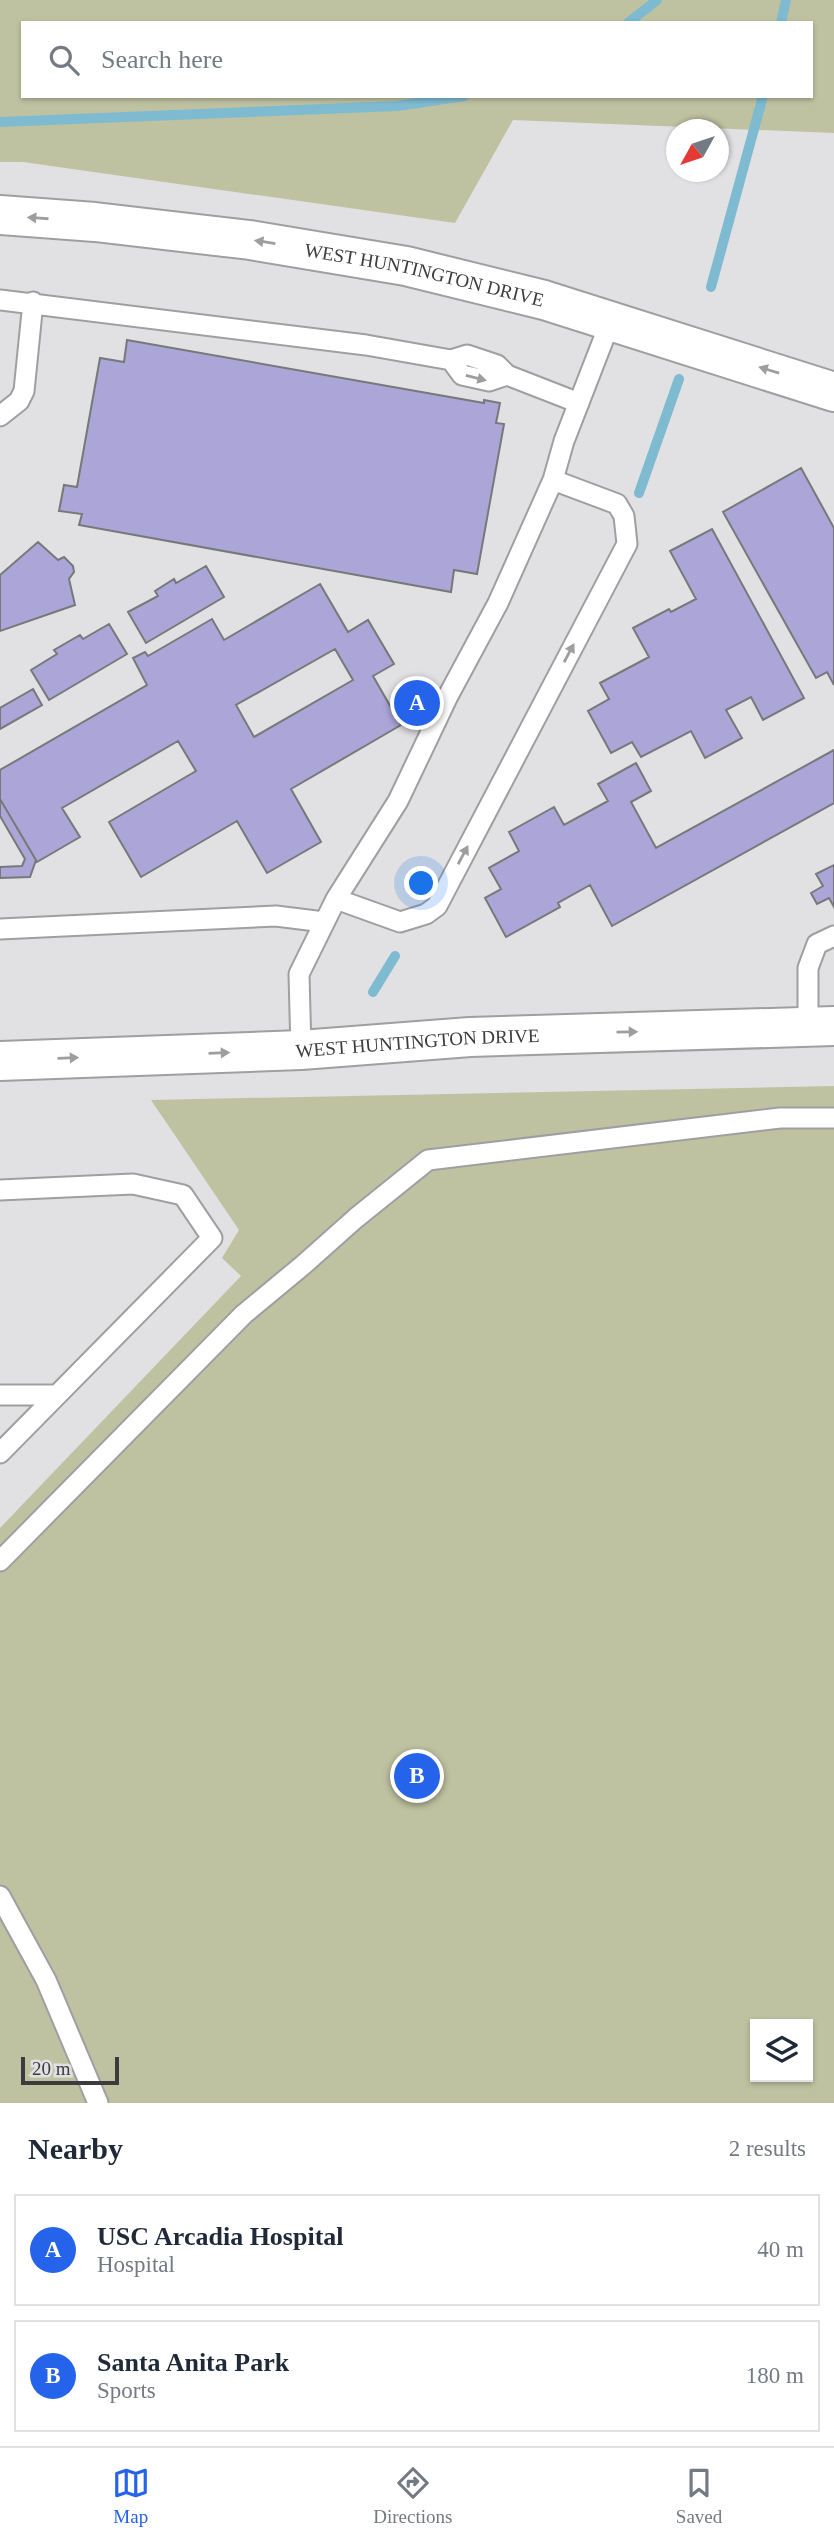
<!DOCTYPE html>
<html lang="en">
<head>
<meta charset="utf-8">
<style>
	body { margin:0; font-family:Georgia,serif; background:#f2f2f3; color:#1f2937 }
	.controls { position:absolute; right:21px; bottom:21px; display:grid; overflow:hidden; border-radius:0px; box-shadow:0 2px 5px #0004 }
	.controls button { width:63px; height:63px; display:grid; place-items:center; padding:0; border:0; border-bottom:2px solid #e0e1e3; background:#fff; color:#1f2937; font:35px sans-serif }
	.compass { position:absolute; left:666px; top:119px; width:63px; height:63px; border-radius:50%; background:#fff; box-shadow:0 2px 5px #0004; rotate:230deg }
	.scale { position:absolute; left:21px; bottom:18px; width:98px; box-sizing:border-box; padding-left:7px; border:4px solid #3c3c3d; border-top:0; font-size:19px; line-height:24px; white-space:nowrap; color:#3c3c3d; -webkit-text-stroke:5px #e1e0e3; paint-order:stroke }
	.you { position:absolute; left:422px; top:884px; width:24px; height:24px; margin:-18px; border:5px solid #fff; border-radius:50%; background:#1a73e8; box-shadow:0 0 0 10px #1a73e833 }
	.badge { display:grid; place-items:center; width:46px; height:46px; border-radius:50%; background:#2563eb; color:#fff; font-size:23px; font-weight:700 }
	.pin { position:absolute; translate:-50% -50%; border:4px solid #fff; box-shadow:0 2px 7px #0006 }
	.list { margin:0; padding:0; list-style:none }
	h2 { display:flex; justify-content:space-between; align-items:center; height:91px; margin:0; padding:0 28px; font-size:30px }
	h2 small { font-size:23px; font-weight:400; color:#747a83 }
	.list li { display:grid; grid-template-columns:46px 1fr auto; gap:21px; align-items:center; box-sizing:border-box; height:112px; margin:0 14px 14px; padding:0 14px; border:2px solid #e0e1e3; border-radius:0px }
	.list b { display:block; font-size:26px; white-space:nowrap }
	.list p { margin:0; font-size:23px; white-space:nowrap; color:#747a83 }
	.list em { font-size:23px; font-style:normal; color:#747a83 }
	.icon { flex:none; width:38px; height:38px; fill:none; stroke:currentColor; stroke-width:2; stroke-linecap:round; stroke-linejoin:round }
	.map { position:relative; flex:none; width:834px; height:2103px; overflow:hidden }
	.search { position:absolute; background:#fff; box-shadow:0 2px 5px #0004; left:21px; right:21px; top:21px; height:77px; display:flex; align-items:center; gap:18px; box-sizing:border-box; padding:0 24px; border-radius:0px; color:#747a83; font-size:26px }
	.sheet { height:343px; background:#fff }
	nav { display:flex; justify-content:space-around; align-items:center; box-sizing:border-box; height:98px; border-top:2px solid #e0e1e3; background:#fff; font-size:19px; color:#747a83 }
	nav a { display:grid; justify-items:center; gap:4px }
	nav .on { color:#2563eb }
	.map>svg:first-child { display:block }
	.green { fill:#bfc2a1; fill-rule:evenodd }
	.lines { fill:none; stroke-linecap:round; stroke-linejoin:round }
	.stream { stroke:#7ebbd1; stroke-width:10 }
	.building { fill:#aba6d7; stroke:#78787b; stroke-width:2; fill-rule:evenodd }
	.lane-casing { stroke:#9f9fa2; stroke-width:23 }
	.primary-casing { stroke:#9f9fa2; stroke-width:42 }
	.lane { stroke:#fff; stroke-width:19 }
	.primary { stroke:#fff; stroke-width:38 }
	.oneway { fill:#9e9e9e }
	.labels { text-anchor:middle; dominant-baseline:central; stroke-width:5; stroke-linejoin:round; paint-order:stroke }
	.street-label { font-size:19px; fill:#3c3c3d; stroke:#e1e0e3 }
</style>
</head>
<body>
<div class="map">
<svg width="834" height="2103" viewBox="0 0 834 2103">
	<rect width="100%" height="100%" fill="#e1e0e3"/>
	<path class="green" d="M 0,0 L 834,0 L 834,133 L 513,120 L 455,223 L 23,162 L 0,162 ZM 23,23 L 811,23 L 811,96 L 23,96 Z
		M 834,1086 L 834,2103 L 0,2103 L 0,1528 L 241,1276 L 222,1258 L 239,1230 L 151,1100 ZM 755,2024 L 808,2024 L 808,2077 L 755,2077 Z"/>
	<g class="lines">
		<path class="stream" d="M 628,23 L 657,0
			M 781,23 L 786,0
			M 0,122 L 398,106 L 464,96
			M 711,287 L 763,96
			M 639,493 L 679,379
			M 373,992 L 395,956"/>
	</g>
	<path class="building" d="M 127,340 L 484,403 L 484,400 L 500,403 L 496,423 L 504,424 L 477,574 L 454,570 L 451,592 L 79,525 L 82,514 L 59,511 L 64,485 L 77,487 L 100,358 L 124,362 Z
		M 801,468 L 834,528 L 834,685 L 827,672 L 816,678 L 723,512 Z
		M 712,529 L 804,698 L 763,720 L 751,697 L 726,710 L 742,738 L 705,758 L 691,731 L 641,757 L 632,742 L 611,753 L 588,711 L 609,699 L 600,683 L 649,657 L 633,628 L 669,609 L 671,612 L 696,599 L 670,551 Z
		M 38,542 L 58,560 L 64,557 L 73,566 L 74,572 L 69,579 L 75,605 L 0,631 L 0,575 Z
		M 206,566 L 224,597 L 146,643 L 128,612 L 158,596 L 155,591 L 174,579 L 176,583 Z
		M 320,584 L 348,632 L 368,620 L 394,664 L 373,676 L 401,725 L 291,789 L 321,842 L 267,873 L 237,821 L 141,877 L 109,822 L 196,771 L 178,741 L 62,808 L 80,837 L 37,862 L 0,799 L 0,770 L 147,685 L 133,658 L 145,652 L 148,656 L 212,619 L 224,640 ZM 335,649 L 353,680 L 254,737 L 236,705 Z
		M 109,624 L 127,654 L 49,700 L 31,670 L 57,654 L 54,650 L 80,635 L 83,639 Z
		M 33,689 L 42,705 L 0,729 L 0,708 Z
		M 834,750 L 834,803 L 612,926 L 590,885 L 558,903 L 560,907 L 506,937 L 485,898 L 501,889 L 489,868 L 519,851 L 509,832 L 554,807 L 564,825 L 608,801 L 598,784 L 636,763 L 651,791 L 631,802 L 656,848 Z
		M 0,799 L 36,860 L 30,877 L 0,878 L 0,867 L 22,866 L 25,859 L 0,816 Z
		M 834,865 L 834,907 L 829,898 L 817,904 L 811,893 L 823,886 L 816,874 Z"/>
	<g class="lines">
		<defs>
			<path id="lane" d="M 0,300 L 366,345 L 451,360 L 467,355 L 497,365 L 507,375 L 579,403
				M 451,360 L 462,375 L 489,381 L 507,375
				M 0,416 L 19,401 L 24,391 L 33,302
				M 336,899 L 400,922 L 426,914 L 437,906 L 627,544 L 624,516 L 617,504 L 553,480
				M 0,929 L 276,916 L 324,922
				M 808,1027 L 808,968 L 817,944 L 834,936
				M 301,1050 L 299,974 L 336,899 L 398,801 L 448,696 L 498,603 L 553,480 L 564,441 L 611,320
				M 0,1190 L 133,1184 L 183,1195 L 212,1238 L 0,1453
				M 0,1395 L 57,1395
				M 0,1561 L 244,1314 L 302,1266 L 356,1218 L 428,1160 L 780,1118 L 834,1118
				M 0,1896 L 46,1980 L 98,2103"/>
			<g id="primary">
				<path id="s1" d="M 0,215 L 95,222 L 250,240 L 406,266 L 544,300 L 834,392"/>
				<path id="s2" d="M 0,1061 L 301,1050 L 470,1037 L 834,1026"/>
			</g>
		</defs>
		<use href="#lane" class="lane-casing"/>
		<use href="#primary" class="primary-casing"/>
		<use href="#lane" class="lane"/>
		<use href="#primary" class="primary"/>
	</g>
	<defs><path id="oneway-solid" d="M-6-.8H1V-3.2L6.5 0L1 3.2V.8H-6Z" transform="scale(1.75)"/></defs>
	<g class="oneway">
		<use href="#oneway-solid" transform="translate(38 218) rotate(-176)"/>
		<use href="#oneway-solid" transform="translate(265 242) rotate(-171)"/>
		<use href="#oneway-solid" transform="translate(769 370) rotate(-163)"/>
		<use href="#oneway-solid" transform="translate(476 378) rotate(14)"/>
		<use href="#oneway-solid" transform="translate(569 653) rotate(-62)"/>
		<use href="#oneway-solid" transform="translate(463 855) rotate(-62)"/>
		<use href="#oneway-solid" transform="translate(627 1032) rotate(-1)"/>
		<use href="#oneway-solid" transform="translate(219 1053) rotate(-2)"/>
		<use href="#oneway-solid" transform="translate(68 1058) rotate(-2)"/>
	</g>
	<g class="labels">
		<g class="street-label">
			<text stroke="none"><textPath href="#s1" startOffset="429">WEST HUNTINGTON DRIVE</textPath></text>
			<text stroke="none"><textPath href="#s2" startOffset="418">WEST HUNTINGTON DRIVE</textPath></text>
		</g>
	</g>
</svg>
<div class="controls">
<button><svg class="icon" aria-label="layers" viewBox="0 0 24 24"><path d="M12 4l9 5-9 5-9-5zM3 14l9 5 9-5"/></svg></button>
</div>
<svg class="compass" viewBox="-18 -18 36 36"><path d="M0-13l5 13h-10z" fill="#e53935"/><path d="M0 13l5-13h-10z" fill="#747a83"/></svg>
<div class="scale">20 m</div>
<div class="you"></div>
<div class="pin badge" style="left:417px;top:703px">A</div>
<div class="pin badge" style="left:417px;top:1776px">B</div>
<div class="search"><svg class="icon" aria-label="search" viewBox="0 0 24 24"><circle cx="10" cy="10" r="6"/><path d="M15 15l6 6"/></svg>Search here</div>
</div>
<section class="sheet">
<h2>Nearby<small>2 results</small></h2>
<ul class="list">
<li><span class="badge">A</span><div><b>USC Arcadia Hospital</b><p>Hospital</p></div><em>40 m</em></li>
<li><span class="badge">B</span><div><b>Santa Anita Park</b><p>Sports</p></div><em>180 m</em></li>
</ul>
</section>
<nav>
<a class="on"><svg class="icon" aria-label="map" viewBox="0 0 24 24"><path d="M3 6l6-2 6 2 6-2v14l-6 2-6-2-6 2zM9 4v14M15 6v14"/></svg>Map</a>
<a><svg class="icon" aria-label="directions" viewBox="0 0 24 24"><path d="M12 3l9 9-9 9-9-9zM9 14v-3h6M13 9l2 2-2 2"/></svg>Directions</a>
<a><svg class="icon" aria-label="saved" viewBox="0 0 24 24"><path d="M7 4h10v16l-5-4-5 4z"/></svg>Saved</a>
</nav>
</body>
</html>
